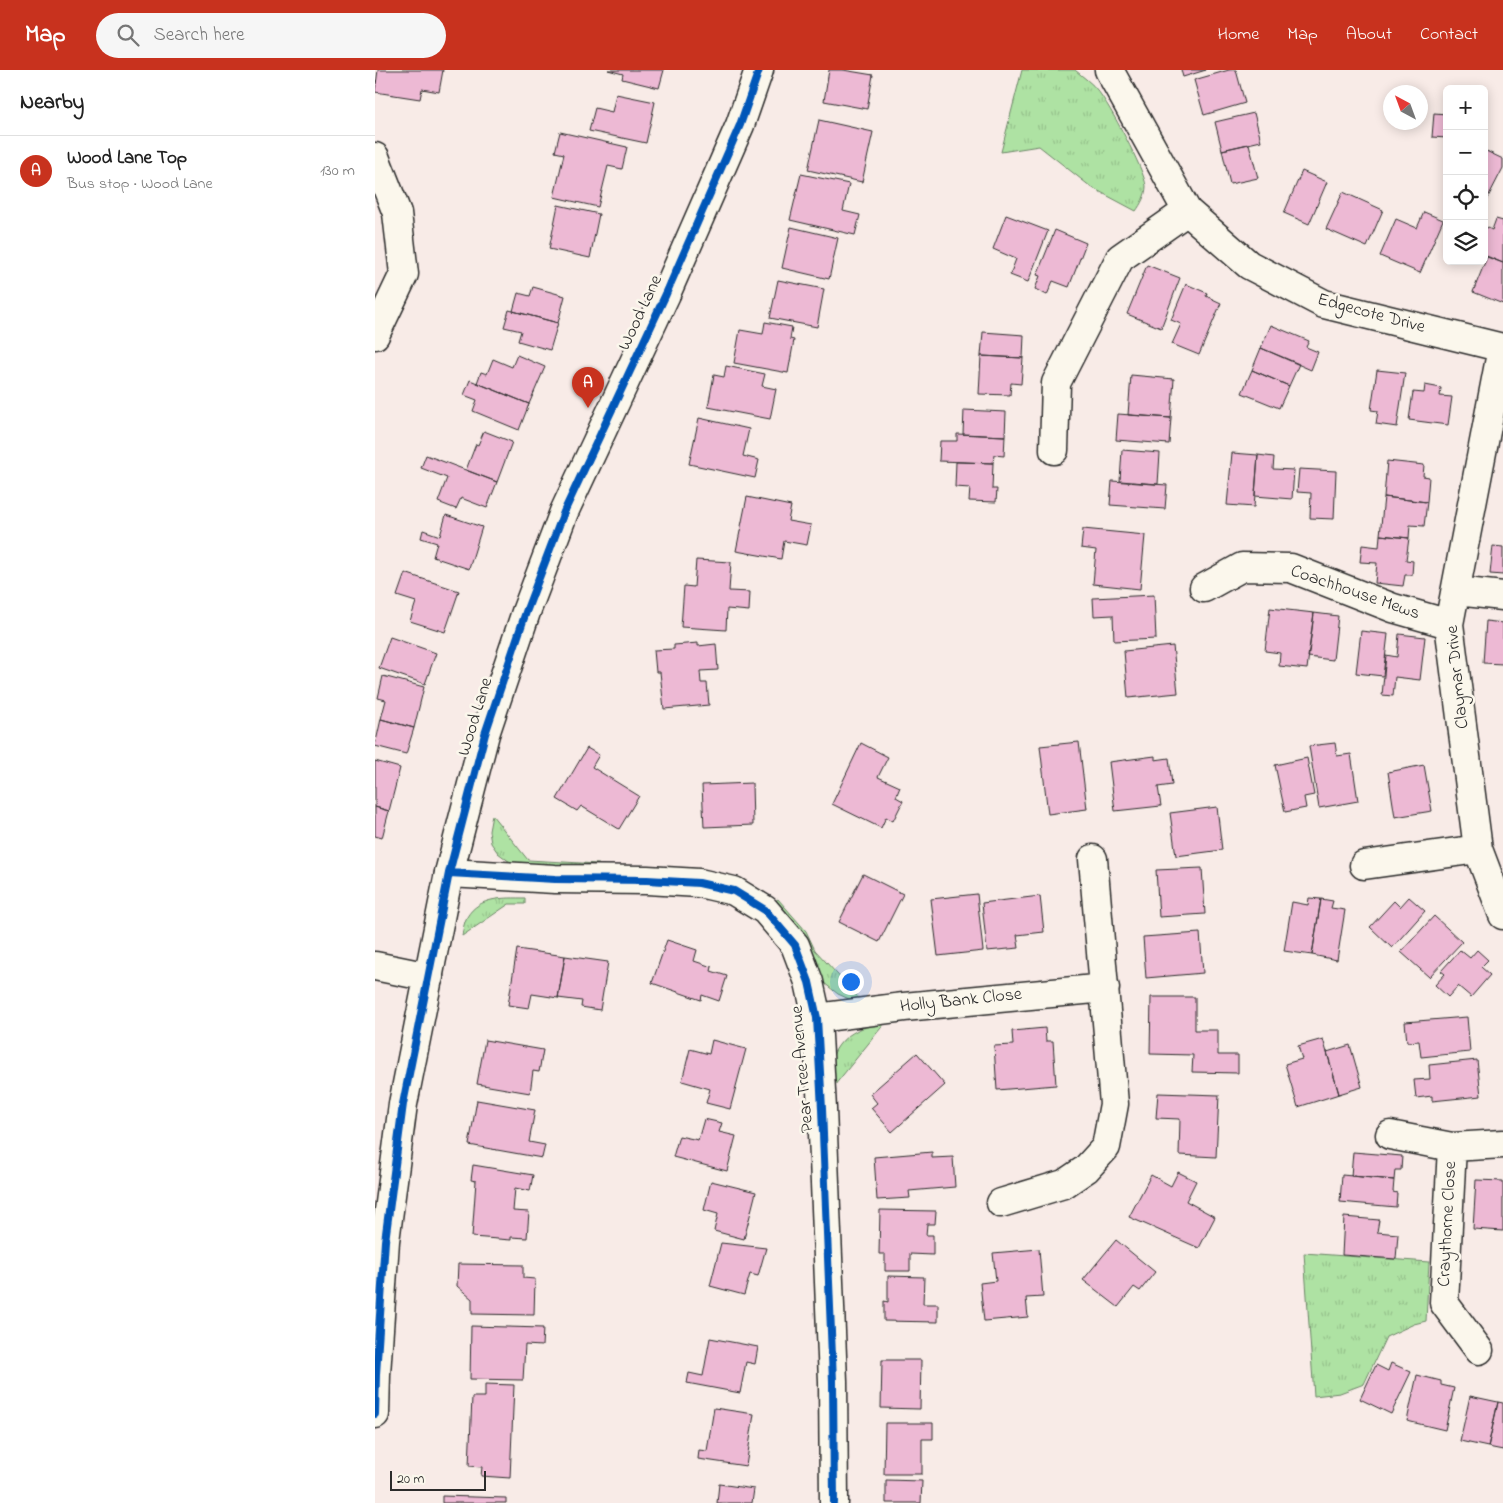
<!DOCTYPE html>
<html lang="en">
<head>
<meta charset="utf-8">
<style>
	body { margin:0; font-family:"Indie Flower",sans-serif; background:#f6f6f6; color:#222 }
	.controls { position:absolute; right:15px; top:15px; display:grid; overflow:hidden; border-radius:8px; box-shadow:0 2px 12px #0003 }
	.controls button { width:45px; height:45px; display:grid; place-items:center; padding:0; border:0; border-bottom:1px solid #e0e0e0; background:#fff; color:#222; font:25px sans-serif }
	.compass { position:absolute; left:1008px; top:15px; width:45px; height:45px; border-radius:50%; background:#fff; box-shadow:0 2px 12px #0003; rotate:319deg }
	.scale { position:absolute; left:15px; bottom:12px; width:96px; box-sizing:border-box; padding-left:5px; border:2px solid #2b2b2b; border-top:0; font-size:14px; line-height:18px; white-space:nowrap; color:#2b2b2b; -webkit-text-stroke:4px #fbf7ec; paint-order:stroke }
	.you { position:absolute; left:475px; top:911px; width:18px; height:18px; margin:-12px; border:4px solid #fff; border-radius:50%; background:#1a73e8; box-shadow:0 0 0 8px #1a73e833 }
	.badge { display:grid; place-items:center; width:32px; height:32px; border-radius:50%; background:#c8321e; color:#fff; font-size:16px; font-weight:700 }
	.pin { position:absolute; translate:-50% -41px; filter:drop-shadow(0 1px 2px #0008) }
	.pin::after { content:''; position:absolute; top:26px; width:18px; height:15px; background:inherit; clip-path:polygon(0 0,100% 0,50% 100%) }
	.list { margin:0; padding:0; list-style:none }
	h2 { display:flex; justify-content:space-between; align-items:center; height:65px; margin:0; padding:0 20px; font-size:21px }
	h2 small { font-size:16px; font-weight:400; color:#767676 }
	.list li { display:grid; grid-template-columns:32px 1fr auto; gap:15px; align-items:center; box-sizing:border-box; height:70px; padding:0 20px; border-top:1px solid #e0e0e0 }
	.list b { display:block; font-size:19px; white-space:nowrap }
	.list p { margin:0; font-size:16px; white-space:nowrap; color:#767676 }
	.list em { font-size:16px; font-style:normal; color:#767676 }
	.icon { flex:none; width:28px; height:28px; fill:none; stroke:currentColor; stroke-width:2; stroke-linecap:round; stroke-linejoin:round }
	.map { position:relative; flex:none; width:1128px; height:1433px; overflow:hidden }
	header { display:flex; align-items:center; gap:30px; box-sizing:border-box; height:70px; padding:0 25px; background:#c8321e; color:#fff }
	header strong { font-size:24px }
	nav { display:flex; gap:28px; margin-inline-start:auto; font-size:18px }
	.search { width:350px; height:45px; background:#f6f6f6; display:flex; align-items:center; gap:12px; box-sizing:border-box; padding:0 18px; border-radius:28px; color:#767676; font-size:19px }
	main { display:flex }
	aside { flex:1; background:#fff }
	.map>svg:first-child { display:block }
	.grass { fill:url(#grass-tufts); stroke:#6c8667 }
	.building { fill:#edb9d4; stroke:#2b2b2b }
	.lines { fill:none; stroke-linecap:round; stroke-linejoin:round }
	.minor-casing { stroke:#2b2b2b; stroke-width:31 }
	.tertiary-casing { stroke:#2b2b2b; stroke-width:31 }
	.minor { stroke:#fbf7ec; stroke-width:28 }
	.tertiary { stroke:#fbf7ec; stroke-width:28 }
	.cycleway-casing { stroke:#fbf7ec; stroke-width:11 }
	.cycleway { stroke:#0057b8; stroke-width:8 }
	.labels { text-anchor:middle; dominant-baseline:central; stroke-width:5; stroke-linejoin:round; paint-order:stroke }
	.street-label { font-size:18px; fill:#2b2b2b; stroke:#fbf7ec }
</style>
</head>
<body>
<header>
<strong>Map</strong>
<div class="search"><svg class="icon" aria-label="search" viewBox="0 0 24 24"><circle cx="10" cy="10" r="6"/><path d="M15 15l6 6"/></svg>Search here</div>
<nav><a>Home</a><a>Map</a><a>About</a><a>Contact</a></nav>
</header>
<main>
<aside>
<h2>Nearby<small></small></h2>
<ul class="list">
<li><span class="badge">A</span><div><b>Wood Lane Top</b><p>Bus stop · Wood Lane</p></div><em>130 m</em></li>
</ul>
</aside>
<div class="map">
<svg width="1128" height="1433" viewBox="0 0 1128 1433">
	<defs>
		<pattern id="grass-tufts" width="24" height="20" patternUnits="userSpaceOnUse" patternTransform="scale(1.25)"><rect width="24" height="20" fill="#aee2a3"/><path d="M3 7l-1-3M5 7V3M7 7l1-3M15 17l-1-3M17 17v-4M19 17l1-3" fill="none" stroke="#96c28c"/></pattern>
	</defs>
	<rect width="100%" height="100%" fill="#f8ebe7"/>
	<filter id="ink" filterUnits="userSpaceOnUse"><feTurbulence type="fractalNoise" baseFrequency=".02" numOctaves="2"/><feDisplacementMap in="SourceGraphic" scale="10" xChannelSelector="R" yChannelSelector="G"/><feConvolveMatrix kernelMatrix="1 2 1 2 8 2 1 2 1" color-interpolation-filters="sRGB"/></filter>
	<g filter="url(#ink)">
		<path class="grass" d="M 647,0 L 700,0 C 708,7 717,13 723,21 C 734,34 770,101 771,116 C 771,125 766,134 761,141 L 716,117 L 664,76 L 626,82 Z
			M 117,745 L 153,790 L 224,794 L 225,799 L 139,795 L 123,783 L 116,773 L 114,761 Z
			M 150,828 L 150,834 L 134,834 L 87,866 C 88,860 89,852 92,847 C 104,826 130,828 150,828 Z
			M 403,829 L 431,861 L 440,880 L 484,928 L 474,929 L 463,924 L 449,913 L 437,890 L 396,834 Z
			M 510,953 L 455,1021 C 455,1014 454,1005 455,998 C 458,969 484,955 510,953 Z
			M 929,1183 L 1054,1192 L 1051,1251 L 1039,1254 L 1011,1267 L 989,1314 L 965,1323 L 939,1326 Z"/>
		<path class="building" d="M 3,0 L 68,0 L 64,22 L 47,19 L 45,29 L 0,22 Z
			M 233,0 L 289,0 L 284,18 L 247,9 L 248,4 Z
			M 454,0 L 468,0 L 498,5 L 492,39 L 449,31 Z
			M 806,0 L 831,0 L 808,7 Z
			M 854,0 L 861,0 L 870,33 L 829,45 L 819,10 Z
			M 241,24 L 280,32 L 271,73 L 214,61 L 220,38 L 237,42 Z
			M 879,43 L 886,71 L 847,80 L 840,52 Z
			M 1059,43 L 1072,44 L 1072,68 L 1057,67 Z
			M 444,50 L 498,62 L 487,112 L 433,100 Z
			M 185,62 L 252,77 L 247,99 L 233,96 L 223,137 L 179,127 L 189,84 L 180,82 Z
			M 874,74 L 883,108 L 855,114 L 847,80 Z
			M 1109,80 L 1128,89 L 1128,98 L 1109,135 Z
			M 927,101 L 952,112 L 934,154 L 909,143 Z
			M 426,104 L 474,114 L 468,141 L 485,145 L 480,165 L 415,150 Z
			M 968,122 L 1008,140 L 992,177 L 951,159 Z
			M 183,135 L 224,144 L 215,188 L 174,179 Z
			M 1049,142 L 1068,150 L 1045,203 L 1005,186 L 1021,149 L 1042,158 Z
			M 631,145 L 673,161 L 653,212 L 635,205 L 641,189 L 618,179 Z
			M 1121,149 L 1128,151 L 1128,193 L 1109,185 L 1109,161 L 1111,157 L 1117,160 Z
			M 416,157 L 463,168 L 454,209 L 407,198 Z
			M 680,160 L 711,173 L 694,217 L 678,211 L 672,225 L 660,219 L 665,206 L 662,205 Z
			M 1112,187 L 1128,193 L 1128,234 L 1098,222 Z
			M 772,195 L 805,208 L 786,258 L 752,244 Z
			M 403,210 L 449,219 L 442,257 L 395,248 Z
			M 811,214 L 832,223 L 831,226 L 846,233 L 824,285 L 797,274 L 806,254 L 796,250 Z
			M 158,217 L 190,226 L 183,253 L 138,241 L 143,223 L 155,226 Z
			M 134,240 L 183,253 L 175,280 L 143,271 L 146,261 L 129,257 Z
			M 390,252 L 417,257 L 415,269 L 419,270 L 413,303 L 359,293 L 365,260 L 388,264 Z
			M 896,255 L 934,271 L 931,277 L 943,282 L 936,300 L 886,278 Z
			M 608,262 L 649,265 L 648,288 L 606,286 Z
			M 886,278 L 924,294 L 914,316 L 877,300 Z
			M 142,285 L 170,297 L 154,334 L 102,313 L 106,302 L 112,304 L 118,289 L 137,297 Z
			M 606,286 L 648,288 L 646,314 L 636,313 L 635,325 L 604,324 Z
			M 351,296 L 390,304 L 387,316 L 401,319 L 395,349 L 333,337 L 339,305 L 349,307 Z
			M 877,300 L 914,316 L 904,338 L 867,323 Z
			M 1002,300 L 1030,303 L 1022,357 L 1001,354 L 1003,341 L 996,340 Z
			M 756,305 L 799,309 L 796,348 L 753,345 Z
			M 95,310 L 154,334 L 144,360 L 98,341 L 102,330 L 89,325 Z
			M 1050,315 L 1066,318 L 1065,326 L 1077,327 L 1073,355 L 1034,350 L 1038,322 L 1049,323 Z
			M 589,340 L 631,342 L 630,366 L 588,364 Z
			M 743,344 L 796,348 L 794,374 L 741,370 Z
			M 324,348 L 374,359 L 368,386 L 384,390 L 380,408 L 314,394 Z
			M 109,361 L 137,372 L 122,412 L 91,400 L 101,374 L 103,375 Z
			M 582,364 L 630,366 L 629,386 L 619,385 L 618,393 L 564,391 L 565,371 L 582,371 Z
			M 747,380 L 785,383 L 783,414 L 745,411 Z
			M 857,383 L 883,385 L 879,437 L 852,435 Z
			M 51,385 L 122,412 L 112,438 L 86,428 L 81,439 L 63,432 L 72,408 L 46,398 Z
			M 883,385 L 899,387 L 898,399 L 919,400 L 917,429 L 880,426 Z
			M 1012,391 L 1049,395 L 1048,406 L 1054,407 L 1052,432 L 1009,427 Z
			M 581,392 L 618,393 L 617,419 L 622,419 L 621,432 L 594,431 L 595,418 L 580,417 Z
			M 924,399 L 961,401 L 959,449 L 935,448 L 936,423 L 922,422 Z
			M 737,411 L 792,415 L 790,439 L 735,435 Z
			M 372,427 L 416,436 L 413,451 L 436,455 L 432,475 L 409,471 L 406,489 L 361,481 Z
			M 1009,427 L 1052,432 L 1049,456 L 1035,455 L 1034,468 L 1005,465 Z
			M 71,445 L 107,457 L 94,499 L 58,487 L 62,473 L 46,468 L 48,460 L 65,466 Z
			M 708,459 L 770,465 L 765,519 L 718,514 L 721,480 L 706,478 Z
			M 1005,465 L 1034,468 L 1031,490 L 1038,491 L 1037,505 L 1030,505 L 1028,516 L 1000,513 L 1002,493 L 985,492 L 987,475 L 1004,477 Z
			M 1118,476 L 1128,477 L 1128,505 L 1115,504 Z
			M 321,490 L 356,492 L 354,521 L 375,522 L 374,541 L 352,539 L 351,560 L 306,557 L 309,516 L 319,517 Z
			M 30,503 L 84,521 L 70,562 L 35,551 L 41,532 L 22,526 Z
			M 779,525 L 781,569 L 739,571 L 738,545 L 719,546 L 718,528 Z
			M 895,538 L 939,543 L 932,599 L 904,596 L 905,583 L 890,581 Z
			M 939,543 L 963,546 L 958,590 L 933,587 Z
			M 1111,551 L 1128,553 L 1128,594 L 1108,593 Z
			M 986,561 L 1013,564 L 1008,606 L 981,603 Z
			M 1024,564 L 1050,567 L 1045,610 L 1020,607 L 1018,626 L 1007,625 L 1011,585 L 1022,587 Z
			M 15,567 L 61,583 L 50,614 L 4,598 Z
			M 323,573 L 323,576 L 341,574 L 343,600 L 325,601 L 326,613 L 332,613 L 334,635 L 289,639 L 285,602 L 281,602 L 279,580 L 299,579 L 299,575 Z
			M 798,576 L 803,623 L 753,628 L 749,581 Z
			M 8,606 L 49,617 L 39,658 L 6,649 L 11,630 L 3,628 Z
			M 6,649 L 39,658 L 31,684 L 0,676 Z
			M 704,672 L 712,739 L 673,744 L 665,676 Z
			M 486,673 L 513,687 L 503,707 L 525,717 L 521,727 L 528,731 L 518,751 L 511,747 L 506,758 L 457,734 Z
			M 960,673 L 962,686 L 976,684 L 983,731 L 944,738 L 934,676 Z
			M 212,678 L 224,685 L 217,697 L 264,726 L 244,759 L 206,736 L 202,741 L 182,729 Z
			M 780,686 L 780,690 L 794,688 L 797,715 L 783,717 L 786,736 L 740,741 L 734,692 Z
			M 932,688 L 939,725 L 929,727 L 931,738 L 910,742 L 900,695 Z
			M 0,691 L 25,698 L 14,741 L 0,737 Z
			M 1049,695 L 1057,741 L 1020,747 L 1013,702 Z
			M 377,713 L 378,755 L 329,757 L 327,715 Z
			M 0,737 L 14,741 L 7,768 L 0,766 Z
			M 842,737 L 847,780 L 801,786 L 795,743 Z
			M 827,798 L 830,844 L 784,847 L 781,800 Z
			M 488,804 L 528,824 L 504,872 L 464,852 Z
			M 602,824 L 608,881 L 563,886 L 556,829 Z
			M 665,826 L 669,862 L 642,865 L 644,878 L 612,881 L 607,833 Z
			M 1034,827 L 1050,841 L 1017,878 L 995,857 L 1019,831 L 1025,837 Z
			M 934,828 L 946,829 L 937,885 L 909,881 L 917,832 L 933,835 Z
			M 946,829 L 958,831 L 956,838 L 970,840 L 962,890 L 937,885 Z
			M 1059,846 L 1087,872 L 1054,907 L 1026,882 Z
			M 825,863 L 828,903 L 771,908 L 768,867 Z
			M 292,870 L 322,880 L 319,891 L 337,897 L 336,901 L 352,906 L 344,931 L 327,925 L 326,930 L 277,913 Z
			M 142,879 L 190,886 L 183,928 L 157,924 L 154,938 L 133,935 Z
			M 1085,880 L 1095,888 L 1102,880 L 1113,890 L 1106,897 L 1115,905 L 1096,927 L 1083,916 L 1073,927 L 1060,915 L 1070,904 L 1066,901 Z
			M 190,886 L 233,892 L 225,940 L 206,937 L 207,931 L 183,928 Z
			M 776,927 L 820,927 L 820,960 L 843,960 L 843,985 L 863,985 L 863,1003 L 817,1002 L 818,985 L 775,984 Z
			M 1092,947 L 1095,982 L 1046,987 L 1044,971 L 1032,972 L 1030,952 Z
			M 670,958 L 671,971 L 678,971 L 681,1015 L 622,1020 L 619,976 L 638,975 L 637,961 Z
			M 948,969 L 964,1024 L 923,1037 L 910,994 L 927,989 L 923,976 Z
			M 110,970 L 168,980 L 164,1002 L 158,1001 L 155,1023 L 102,1014 Z
			M 337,970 L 371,979 L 355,1039 L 331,1033 L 335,1019 L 307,1011 L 315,979 L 334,984 Z
			M 975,975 L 987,1017 L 964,1024 L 952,982 Z
			M 542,983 L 570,1015 L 517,1062 L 496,1038 L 502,1033 L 495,1024 Z
			M 1102,990 L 1106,1026 L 1057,1031 L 1057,1026 L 1041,1028 L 1039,1010 L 1055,1009 L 1054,995 Z
			M 783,1023 L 844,1025 L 841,1087 L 804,1085 L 805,1049 L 781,1048 Z
			M 102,1030 L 160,1040 L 154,1072 L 170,1075 L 167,1088 L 94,1075 Z
			M 329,1049 L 347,1053 L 344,1062 L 361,1066 L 352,1101 L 298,1087 L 304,1066 L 323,1070 Z
			M 557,1082 L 557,1088 L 578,1087 L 580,1117 L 534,1121 L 535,1128 L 502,1130 L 499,1087 Z
			M 978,1082 L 1027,1086 L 1026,1100 L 1020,1100 L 1019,1110 L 976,1106 Z
			M 98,1095 L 158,1105 L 155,1121 L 140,1118 L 138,1141 L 154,1142 L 152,1168 L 136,1167 L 136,1170 L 97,1167 L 101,1111 L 96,1110 Z
			M 803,1102 L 821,1111 L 811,1131 L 840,1147 L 824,1178 L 754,1147 L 776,1105 L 796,1116 Z
			M 967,1105 L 1019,1110 L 1018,1122 L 1022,1123 L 1021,1137 L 965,1132 Z
			M 1101,1110 L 1128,1111 L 1128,1161 L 1098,1159 Z
			M 336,1111 L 381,1122 L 369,1169 L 339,1161 L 343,1144 L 329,1140 Z
			M 505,1140 L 561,1141 L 560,1154 L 552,1154 L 551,1165 L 558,1165 L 558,1185 L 535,1184 L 535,1201 L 510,1201 L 510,1184 L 504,1184 Z
			M 969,1147 L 1004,1150 L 1002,1162 L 1023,1164 L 1021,1189 L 967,1185 Z
			M 741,1170 L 780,1202 L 765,1221 L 759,1217 L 743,1237 L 708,1210 Z
			M 346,1173 L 391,1178 L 383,1206 L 375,1204 L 369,1225 L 335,1216 Z
			M 664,1179 L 668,1227 L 651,1228 L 653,1247 L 609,1251 L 605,1213 L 621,1211 L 618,1183 Z
			M 83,1194 L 148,1195 L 148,1208 L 160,1209 L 159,1245 L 97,1244 L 97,1229 L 82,1216 Z
			M 513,1206 L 549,1207 L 548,1234 L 563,1234 L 563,1252 L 509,1251 L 509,1231 L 513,1232 Z
			M 96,1256 L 168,1258 L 167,1276 L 150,1275 L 148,1310 L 95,1309 Z
			M 335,1268 L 383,1277 L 380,1294 L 371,1292 L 365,1323 L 312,1313 L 314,1303 L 328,1306 Z
			M 507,1290 L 546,1290 L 545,1339 L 506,1338 Z
			M 1016,1293 L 1036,1302 L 1016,1344 L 985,1329 L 1001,1295 L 1013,1301 Z
			M 1042,1305 L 1066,1311 L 1066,1315 L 1079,1318 L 1070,1360 L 1032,1351 Z
			M 110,1314 L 139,1315 L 135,1408 L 106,1406 L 107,1397 L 94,1396 L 97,1327 L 110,1327 Z
			M 1095,1326 L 1123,1332 L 1113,1377 L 1085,1371 Z
			M 1123,1332 L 1128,1333 L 1128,1380 L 1113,1377 Z
			M 339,1338 L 379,1344 L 371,1396 L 323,1389 L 324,1380 L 332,1381 Z
			M 510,1353 L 558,1353 L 558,1369 L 547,1369 L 547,1404 L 509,1404 Z
			M 511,1410 L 547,1411 L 546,1433 L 511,1433 Z
			M 344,1414 L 379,1419 L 377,1433 L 342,1433 Z
			M 67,1426 L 131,1428 L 131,1433 L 67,1433 Z"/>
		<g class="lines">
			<defs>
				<path id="minor" d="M 734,0 L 812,141 L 874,195 L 949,234 L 1128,278
					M 0,87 L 22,143 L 29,204 L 0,265
					M 1127,278 L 1074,554 L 1103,779 L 1128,845
					M 679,380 L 681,313 L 745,188 L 812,141
					M 829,518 L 867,497 L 916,498 L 1018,538 L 1074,554
					M 1081,521 L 1128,526
					M 989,795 L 1103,779
					M 74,803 L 180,809 L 272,810 L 324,813 L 359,821 L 390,840 L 420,875 L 434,912 L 442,948 L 447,1039 L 458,1311 L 459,1433
					M 0,896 L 54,907
					M 442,948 L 529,937 L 730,918
					M 1015,1065 L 1077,1077 L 1128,1074
					M 1077,1077 L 1069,1233 L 1104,1280
					M 626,1133 L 689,1114 L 711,1099 L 731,1077 L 739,1034 L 718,789"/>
				<path id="tertiary" d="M 0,1344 L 1,1304 L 10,1171 L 28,1034 L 74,803 L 110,664 L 151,542 L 189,442 L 291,224 L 365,55 L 384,0"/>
			</defs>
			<use href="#minor" class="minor-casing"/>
			<use href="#tertiary" class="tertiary-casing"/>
			<use href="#minor" class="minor"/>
			<use href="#tertiary" class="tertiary"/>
			<defs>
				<path id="cycleway" d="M 74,803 L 180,809 L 272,810 L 324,813 L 359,821 L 390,840 L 420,875 L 434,912 L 442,948 L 447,1039 L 458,1311 L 459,1433
					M 0,1344 L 1,1304 L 10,1171 L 28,1034 L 74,803 L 110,664 L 151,542 L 189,442 L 291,224 L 365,55 L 384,0"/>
			</defs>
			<use href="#cycleway" class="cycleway-casing"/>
			<use href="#cycleway" class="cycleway"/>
		</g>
	</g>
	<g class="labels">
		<g class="street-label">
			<text transform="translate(266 243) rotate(-65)">Wood Lane</text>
			<text transform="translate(996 244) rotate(15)">Edgecote Drive</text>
			<text transform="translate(980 523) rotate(19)">Coachhouse Mews</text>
			<text transform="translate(1083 607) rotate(-96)">Claymar Drive</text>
			<text transform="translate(101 647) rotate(-73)">Wood Lane</text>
			<text transform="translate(586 931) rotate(-6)">Holly Bank Close</text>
			<text transform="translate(428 999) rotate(-95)">Pear Tree Avenue</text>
			<text transform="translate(1073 1154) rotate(-87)">Craythorne Close</text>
		</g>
	</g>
</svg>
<div class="controls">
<button>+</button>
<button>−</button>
<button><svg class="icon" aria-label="locate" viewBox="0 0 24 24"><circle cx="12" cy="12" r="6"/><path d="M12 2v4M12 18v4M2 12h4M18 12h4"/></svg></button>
<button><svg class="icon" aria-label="layers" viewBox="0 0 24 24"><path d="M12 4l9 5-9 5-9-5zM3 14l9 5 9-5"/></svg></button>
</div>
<svg class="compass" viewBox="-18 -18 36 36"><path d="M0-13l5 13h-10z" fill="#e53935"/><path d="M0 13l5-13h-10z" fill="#767676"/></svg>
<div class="scale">20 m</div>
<div class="you"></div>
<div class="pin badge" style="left:213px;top:338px">A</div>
</div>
</main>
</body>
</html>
